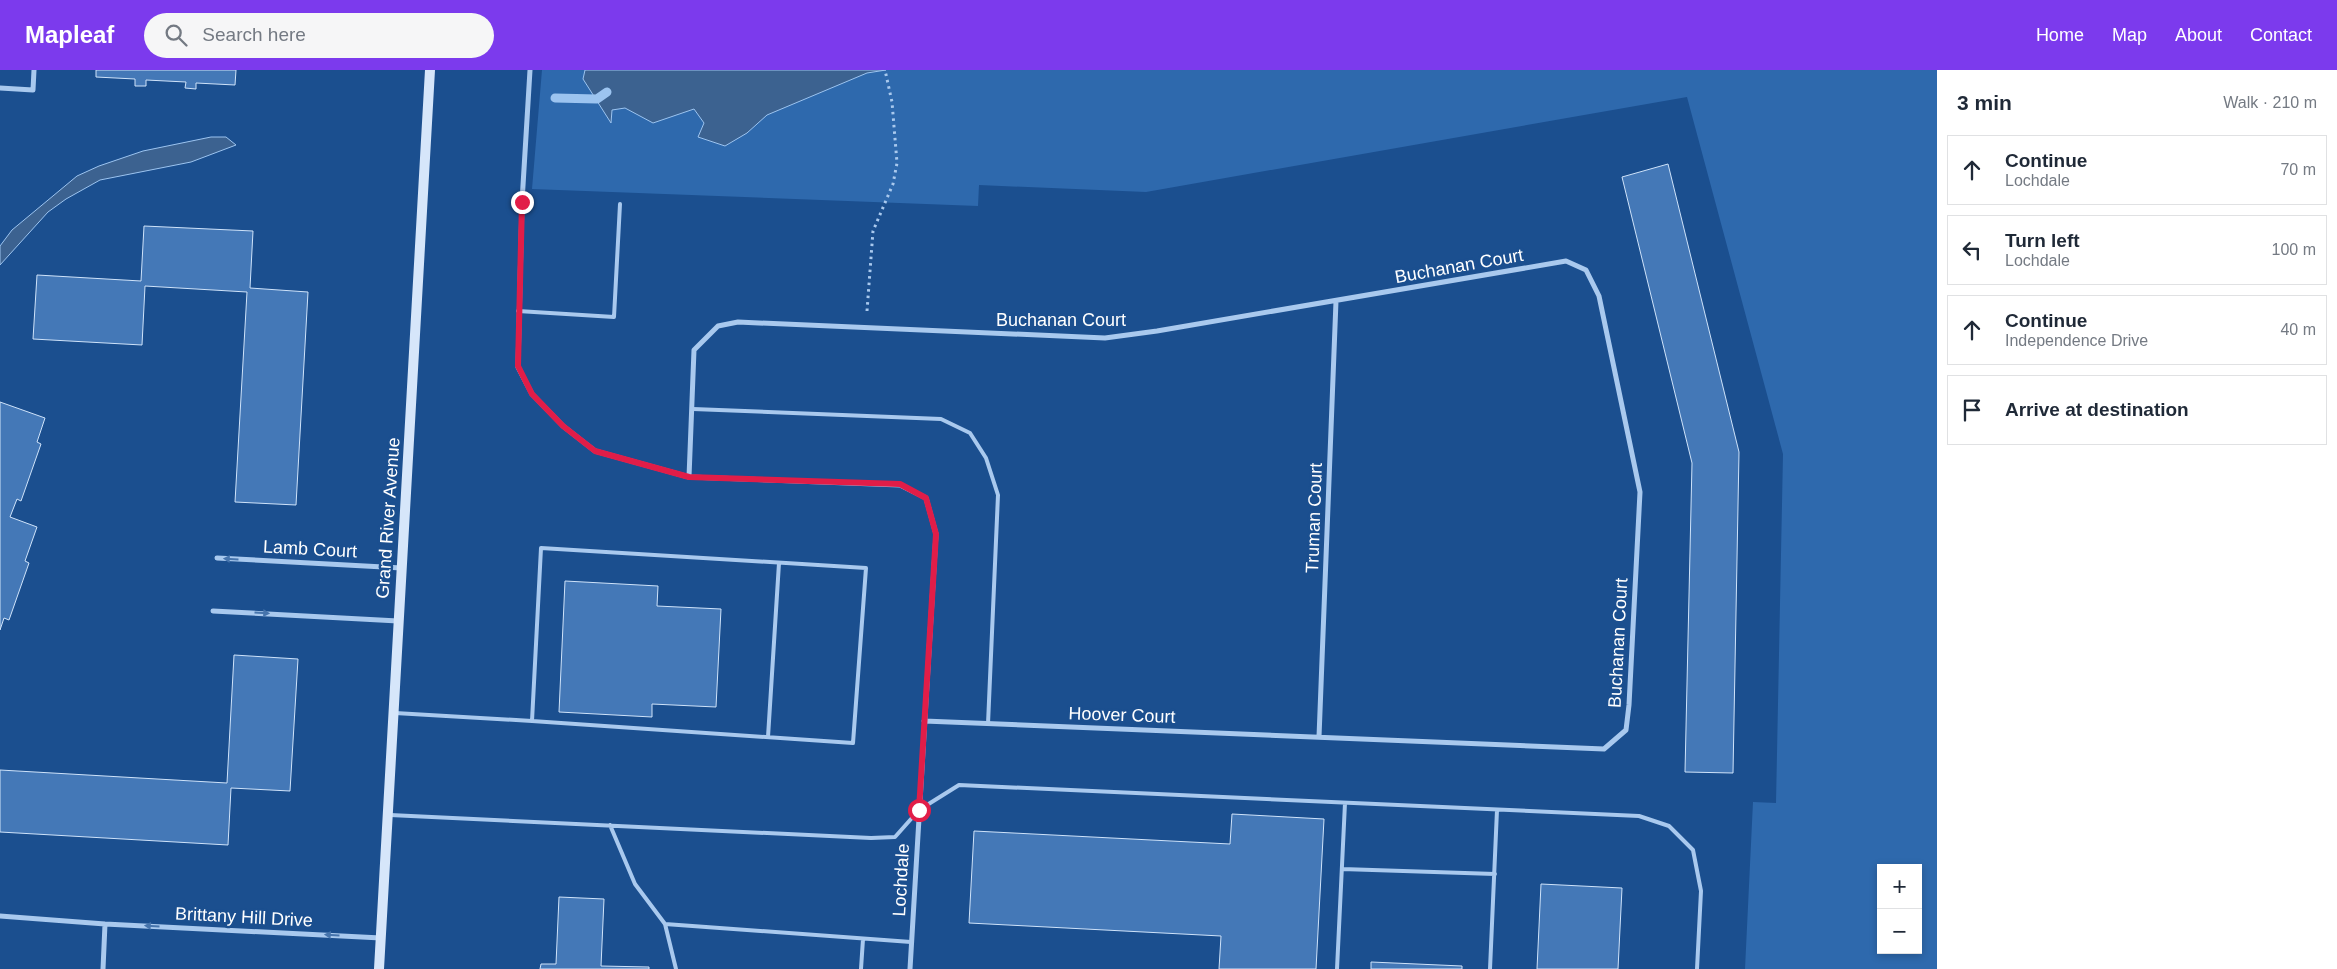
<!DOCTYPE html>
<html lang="en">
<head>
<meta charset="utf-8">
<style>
	body { margin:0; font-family:Helvetica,sans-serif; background:#f6f6f7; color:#1f2937 }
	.controls { position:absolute; right:15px; bottom:15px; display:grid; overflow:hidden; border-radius:0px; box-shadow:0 2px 8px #0003 }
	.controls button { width:45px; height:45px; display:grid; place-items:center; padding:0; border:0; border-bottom:1px solid #e0e1e3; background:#fff; color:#1f2937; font:25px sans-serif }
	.stop { position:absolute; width:15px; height:15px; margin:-11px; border:4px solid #e11d48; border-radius:50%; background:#fff }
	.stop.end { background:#e11d48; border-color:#fff; box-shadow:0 1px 5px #0008 }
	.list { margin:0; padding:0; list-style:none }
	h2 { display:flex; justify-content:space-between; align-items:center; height:65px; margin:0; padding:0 20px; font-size:21px }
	h2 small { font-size:16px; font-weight:400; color:#747a83 }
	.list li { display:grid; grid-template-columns:32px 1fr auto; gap:15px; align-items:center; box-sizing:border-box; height:70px; margin:0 10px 10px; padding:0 10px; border:1px solid #e0e1e3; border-radius:0px }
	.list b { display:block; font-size:19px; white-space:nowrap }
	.list p { margin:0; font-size:16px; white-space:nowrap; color:#747a83 }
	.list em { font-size:16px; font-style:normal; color:#747a83 }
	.icon { flex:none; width:28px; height:28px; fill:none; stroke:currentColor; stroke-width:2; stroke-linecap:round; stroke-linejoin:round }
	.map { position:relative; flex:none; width:1937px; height:899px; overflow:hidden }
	header { display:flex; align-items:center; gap:30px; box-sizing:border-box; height:70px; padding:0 25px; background:#7c3aed; color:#fff }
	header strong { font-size:24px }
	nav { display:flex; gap:28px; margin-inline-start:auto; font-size:18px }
	.search { width:350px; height:45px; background:#f6f6f7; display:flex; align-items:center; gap:12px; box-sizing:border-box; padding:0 18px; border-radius:28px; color:#747a83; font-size:19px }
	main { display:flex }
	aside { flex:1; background:#fff }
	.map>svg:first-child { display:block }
	.green { fill:#2e69ad; fill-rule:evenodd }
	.water { fill:#3c6290; stroke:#9cc4f0 }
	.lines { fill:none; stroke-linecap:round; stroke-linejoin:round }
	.stream { stroke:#9cc4f0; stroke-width:9 }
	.building { fill:#4478b7; stroke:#cfe3fa }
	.path { stroke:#a9c9ee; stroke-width:3; stroke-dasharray:2.5 4; stroke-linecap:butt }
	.service { stroke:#a9c9ee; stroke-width:4 }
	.minor { stroke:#a9c9ee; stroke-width:5 }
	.secondary { stroke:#d6e6fa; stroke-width:10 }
	.oneway { fill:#4674ac }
	.route { stroke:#e11d48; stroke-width:6 }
	.labels { text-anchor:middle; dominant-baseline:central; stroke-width:5; stroke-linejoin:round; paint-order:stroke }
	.street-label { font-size:18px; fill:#fff; stroke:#1b4f8f }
</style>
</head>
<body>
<header>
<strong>Mapleaf</strong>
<div class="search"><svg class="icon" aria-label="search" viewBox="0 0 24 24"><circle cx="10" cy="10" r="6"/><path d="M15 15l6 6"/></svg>Search here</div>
<nav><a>Home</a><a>Map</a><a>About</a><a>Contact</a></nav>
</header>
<main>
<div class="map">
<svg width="1937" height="899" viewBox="0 0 1937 899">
	<rect width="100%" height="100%" fill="#1b4f8f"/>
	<path class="green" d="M 542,0 L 1937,0 L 1937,899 L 1745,899 L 1753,732 L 1776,733 L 1783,384 L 1687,27 L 1146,122 L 979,115 L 978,136 L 532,119 ZM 1881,798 L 1918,798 L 1918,880 L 1881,880 Z"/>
	<path class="water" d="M 585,0 L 886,0 L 867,3 L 767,45 L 747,63 L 725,76 L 698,67 L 704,53 L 694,39 L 653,53 L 625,38 L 612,40 L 611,53 L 583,9 Z
		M 211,67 L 226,67 L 236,75 L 191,92 L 100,110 L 66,129 L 48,142 L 0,195 L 0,176 L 12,160 L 77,106 L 99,96 L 143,81 Z"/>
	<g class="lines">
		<path class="stream" d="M 555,28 L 597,29 L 607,22"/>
	</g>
	<path class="building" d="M 96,0 L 236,0 L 235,15 L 196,13 L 196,19 L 185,18 L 186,12 L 146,10 L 146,16 L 135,16 L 135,9 L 96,7 Z
		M 1668,94 L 1739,382 L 1733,703 L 1685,702 L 1692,393 L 1622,107 Z
		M 144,156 L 253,161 L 250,218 L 308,222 L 296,435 L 235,432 L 247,222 L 145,216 L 142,275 L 33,269 L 37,205 L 141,211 Z
		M 0,332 L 45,348 L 37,372 L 41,374 L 21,431 L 17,429 L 10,447 L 37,457 L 25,491 L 29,493 L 9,550 L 4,548 L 0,560 Z
		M 565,511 L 658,516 L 657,536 L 721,539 L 716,637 L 652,634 L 652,647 L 559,642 Z
		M 234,585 L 298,589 L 290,721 L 231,718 L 228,775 L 0,762 L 0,700 L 227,713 Z
		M 1232,744 L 1324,749 L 1316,899 L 1219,899 L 1221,866 L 969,853 L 974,761 L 1230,774 Z
		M 1541,814 L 1622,818 L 1618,899 L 1537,899 Z
		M 559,827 L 604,829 L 601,896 L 649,897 L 649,899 L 540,899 L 541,894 L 556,894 Z
		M 1371,892 L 1462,896 L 1462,899 L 1371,899 Z"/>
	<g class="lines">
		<path class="path" d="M 867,241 L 873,161 L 893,114 L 897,93 L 892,32 L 885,0"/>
		<path class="service" d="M 518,241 L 614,247 L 620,134
			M 693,339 L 941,349 L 970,363 L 986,388 L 998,425 L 988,654
			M 395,643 L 532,651 L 541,478 L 866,498 L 853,673 L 532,651
			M 768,667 L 779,493
			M 390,745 L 871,768 L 895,767 L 919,740 L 959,715 L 1639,746 L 1669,756 L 1693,780 L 1701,821 L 1697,899
			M 610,755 L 635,814 L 665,854 L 911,872
			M 1342,799 L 1495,804
			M 665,854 L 676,899
			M 861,899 L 863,869
			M 1337,899 L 1345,733
			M 1490,899 L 1497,740"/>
		<path class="minor" d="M 530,0 L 522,132 L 518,297 L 532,324 L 563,356 L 595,381 L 689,407 L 900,415 L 926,428 L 936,464 L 910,899
			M 0,18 L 33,20 L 34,0
			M 689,407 L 694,280 L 718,256 L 738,252 L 1105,268 L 1157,261 L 1566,191 L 1586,200 L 1599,226 L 1640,422 L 1629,635 L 1626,660 L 1604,679 L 924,651
			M 217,488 L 402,498
			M 213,541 L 398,551
			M 1319,667 L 1336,231
			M 0,846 L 105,854 L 381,868
			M 103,899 L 105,854"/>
		<path class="secondary" d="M 379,899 L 430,0"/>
	</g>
	<defs><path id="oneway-solid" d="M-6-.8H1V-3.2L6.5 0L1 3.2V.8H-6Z" transform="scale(1.25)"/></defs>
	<g class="oneway">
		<use href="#oneway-solid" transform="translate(231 489) rotate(-177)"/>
		<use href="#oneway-solid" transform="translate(262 543) rotate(3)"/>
		<use href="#oneway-solid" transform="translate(152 856) rotate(-177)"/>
		<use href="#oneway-solid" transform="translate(332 865) rotate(-177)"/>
	</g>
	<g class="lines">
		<path class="route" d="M 522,132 L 518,296 L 532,324 L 563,356 L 595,381 L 689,407 L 900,414 L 926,428 L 936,464 L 919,740"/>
	</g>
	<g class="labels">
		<g class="street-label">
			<text transform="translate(1459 196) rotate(-10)">Buchanan Court</text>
			<text x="1061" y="250">Buchanan Court</text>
			<text transform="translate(388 448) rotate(-86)">Grand River Avenue</text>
			<text transform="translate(1314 448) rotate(-88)">Truman Court</text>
			<text transform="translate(310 479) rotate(3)">Lamb Court</text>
			<text transform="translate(1618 573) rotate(-87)">Buchanan Court</text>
			<text transform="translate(1122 645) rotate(2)">Hoover Court</text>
			<text transform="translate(901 810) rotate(-87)">Lochdale</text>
			<text transform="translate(244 847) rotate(3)">Brittany Hill Drive</text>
		</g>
	</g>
</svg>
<div class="controls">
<button>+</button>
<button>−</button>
</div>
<div class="stop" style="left:919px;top:740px"></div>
<div class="stop end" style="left:522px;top:132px"></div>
</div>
<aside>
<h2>3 min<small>Walk · 210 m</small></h2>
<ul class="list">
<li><svg class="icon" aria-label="ahead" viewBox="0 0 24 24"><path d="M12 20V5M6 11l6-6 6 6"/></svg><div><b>Continue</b><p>Lochdale</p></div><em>70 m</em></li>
<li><svg class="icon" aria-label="left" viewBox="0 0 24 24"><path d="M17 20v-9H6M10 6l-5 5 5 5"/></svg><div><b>Turn left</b><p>Lochdale</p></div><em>100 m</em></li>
<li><svg class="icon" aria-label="ahead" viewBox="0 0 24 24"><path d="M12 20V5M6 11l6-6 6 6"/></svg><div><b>Continue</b><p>Independence Drive</p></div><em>40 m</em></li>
<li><svg class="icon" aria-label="arrive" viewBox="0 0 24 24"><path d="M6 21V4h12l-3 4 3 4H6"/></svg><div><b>Arrive at destination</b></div></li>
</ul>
</aside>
</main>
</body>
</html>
